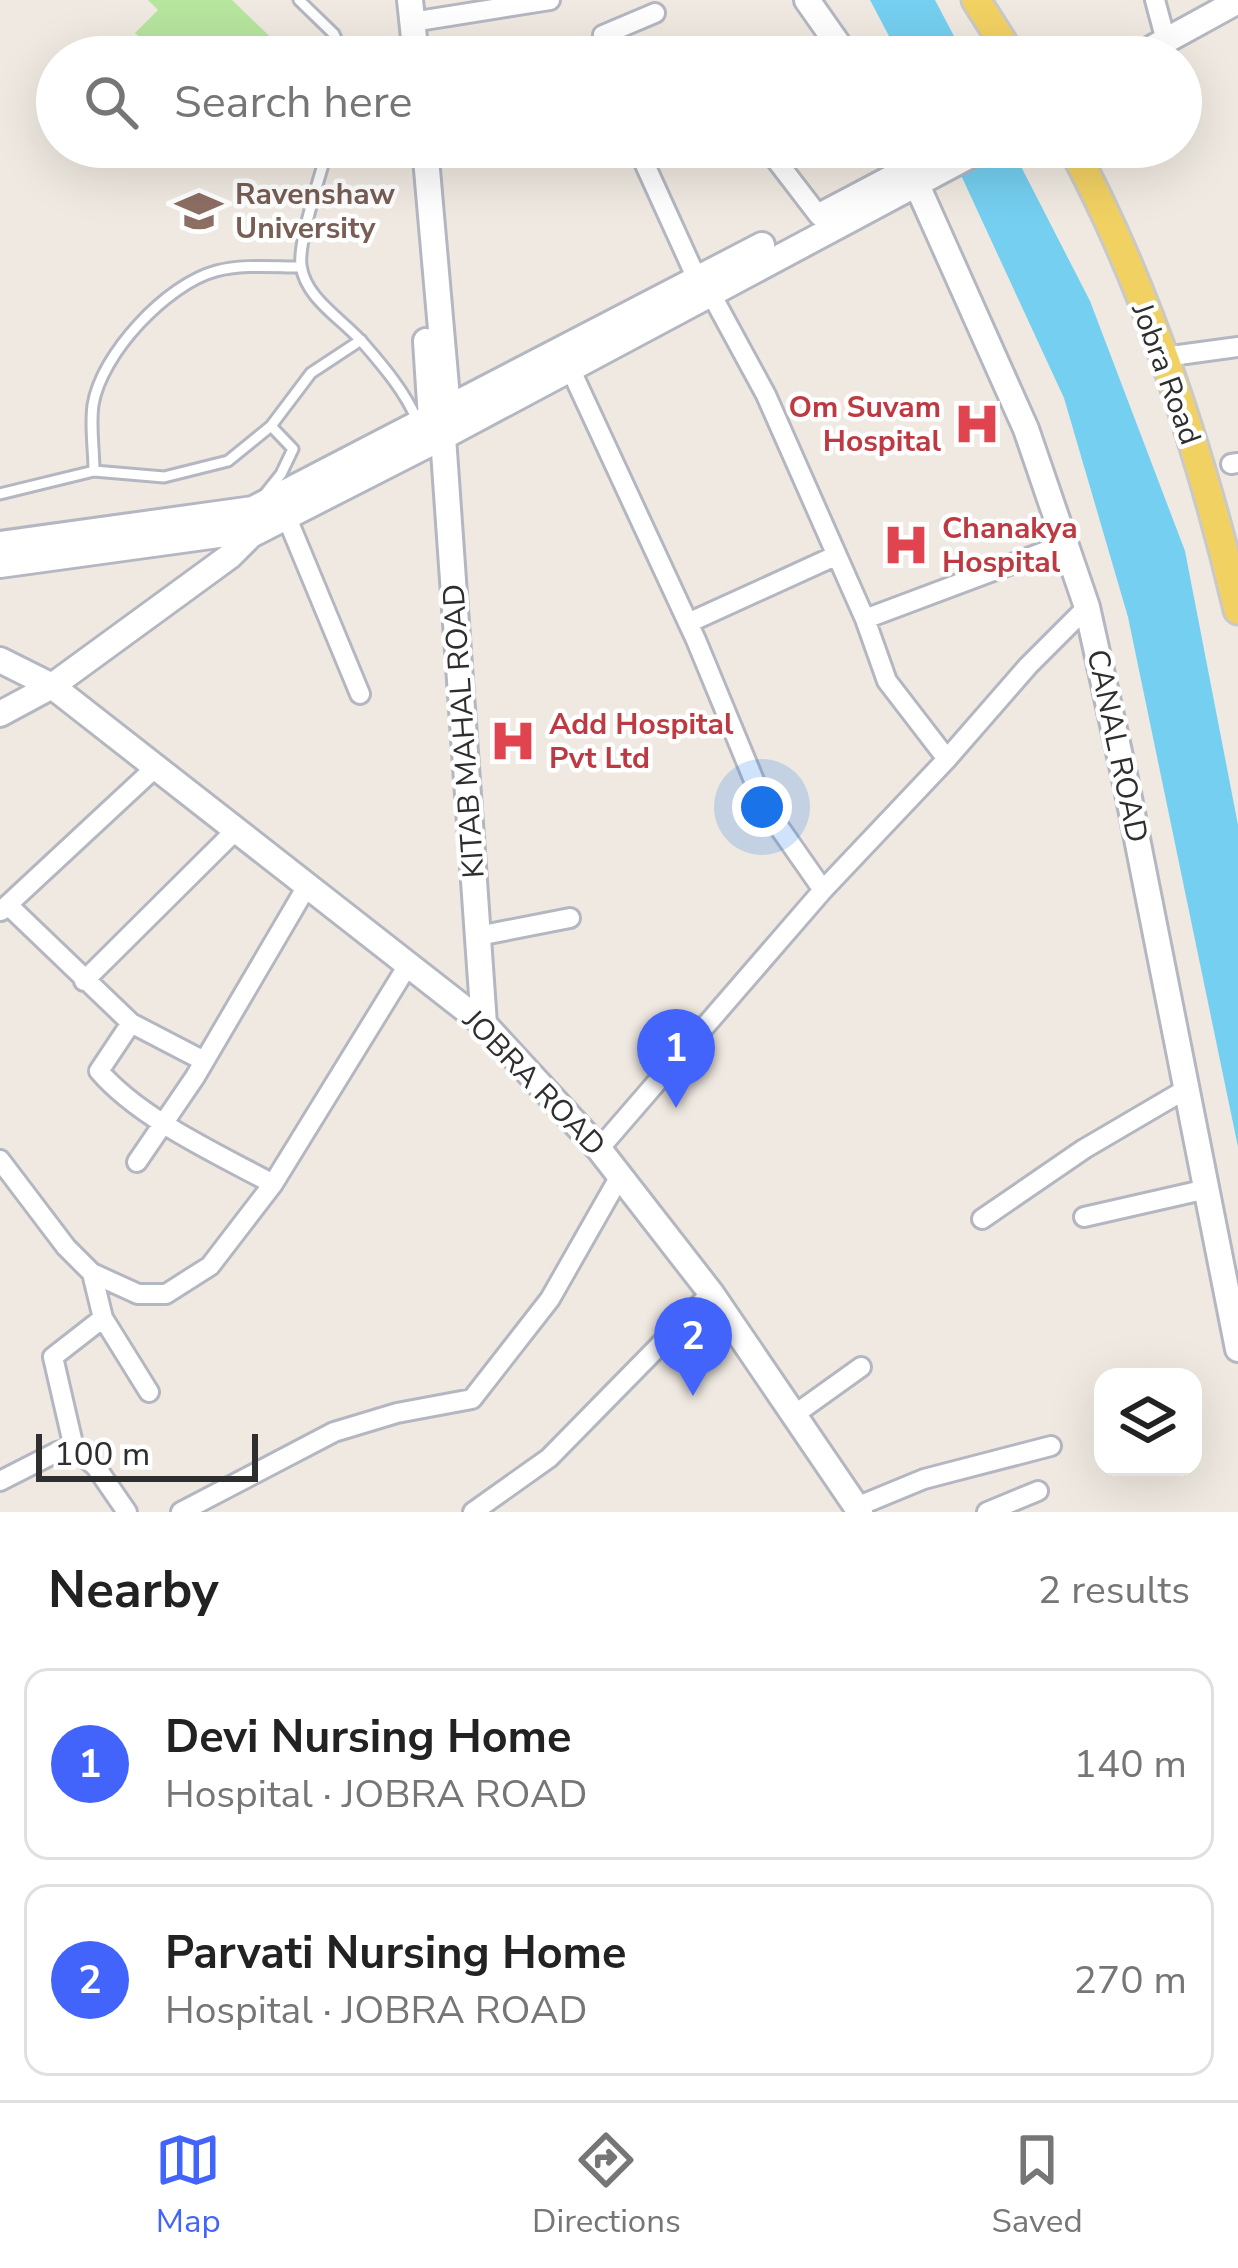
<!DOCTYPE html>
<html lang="en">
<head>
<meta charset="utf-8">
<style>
	body { margin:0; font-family:"Nunito Sans",sans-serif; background:#f2f2f2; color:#222 }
	.controls { position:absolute; right:36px; bottom:36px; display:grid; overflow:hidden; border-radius:24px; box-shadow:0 12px 48px #0002 }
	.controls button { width:108px; height:108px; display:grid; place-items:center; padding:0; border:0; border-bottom:3px solid #e0e0e0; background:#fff; color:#222; font:60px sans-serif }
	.scale { position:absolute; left:36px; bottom:30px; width:222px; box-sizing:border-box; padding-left:12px; border:6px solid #2e2e2e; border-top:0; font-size:33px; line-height:42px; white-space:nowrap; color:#2e2e2e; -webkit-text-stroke:9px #fff; paint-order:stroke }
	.you { position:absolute; left:762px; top:807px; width:42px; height:42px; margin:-30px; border:9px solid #fff; border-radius:50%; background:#1a73e8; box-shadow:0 0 0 18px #1a73e833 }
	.badge { display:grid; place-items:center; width:78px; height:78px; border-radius:50%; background:#4264fb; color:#fff; font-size:39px; font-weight:700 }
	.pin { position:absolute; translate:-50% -99px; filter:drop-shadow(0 3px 6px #0008) }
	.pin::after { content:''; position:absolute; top:63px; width:42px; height:36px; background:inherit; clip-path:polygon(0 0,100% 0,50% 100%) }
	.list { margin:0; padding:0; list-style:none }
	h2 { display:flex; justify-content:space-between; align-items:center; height:156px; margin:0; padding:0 48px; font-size:51px }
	h2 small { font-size:39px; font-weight:400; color:#767676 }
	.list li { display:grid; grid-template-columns:78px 1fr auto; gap:36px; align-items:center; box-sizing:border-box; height:192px; margin:0 24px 24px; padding:0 24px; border:3px solid #e0e0e0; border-radius:24px }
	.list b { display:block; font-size:45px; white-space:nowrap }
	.list p { margin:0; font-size:39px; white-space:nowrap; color:#767676 }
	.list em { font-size:39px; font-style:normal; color:#767676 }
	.icon { flex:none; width:66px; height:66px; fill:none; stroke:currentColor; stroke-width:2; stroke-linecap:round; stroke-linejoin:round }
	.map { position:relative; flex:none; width:1238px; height:1512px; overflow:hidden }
	.search { position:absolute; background:#fff; box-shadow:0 12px 48px #0002; left:36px; right:36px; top:36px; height:132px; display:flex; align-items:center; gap:30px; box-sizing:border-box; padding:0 42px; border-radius:66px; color:#767676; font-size:45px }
	.sheet { height:588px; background:#fff }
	nav { display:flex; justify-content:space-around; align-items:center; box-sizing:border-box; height:168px; border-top:3px solid #e0e0e0; background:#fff; font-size:33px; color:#767676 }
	nav a { display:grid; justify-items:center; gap:6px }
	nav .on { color:#4264fb }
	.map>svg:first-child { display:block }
	.green { fill:#b6e59e }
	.water { fill:#75cff0 }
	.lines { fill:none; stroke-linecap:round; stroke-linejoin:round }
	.lane-casing { stroke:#b4b7c1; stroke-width:15 }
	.street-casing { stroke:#b4b7c1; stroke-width:24 }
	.secondary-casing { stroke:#b4b7c1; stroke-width:30 }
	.primary-casing { stroke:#c9c9c9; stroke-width:33 }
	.lane { stroke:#fff; stroke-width:9 }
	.street { stroke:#fff; stroke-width:18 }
	.secondary { stroke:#fff; stroke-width:24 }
	.primary { stroke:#f2d163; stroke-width:27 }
	.labels { text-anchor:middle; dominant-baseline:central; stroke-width:9; stroke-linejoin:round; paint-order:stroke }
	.education-label { font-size:30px; font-weight:bold; fill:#785e54; stroke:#fff; text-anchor:start }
	.street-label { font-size:30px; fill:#2e2e2e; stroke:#fff }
	.health-label { font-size:30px; font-weight:bold; fill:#be3a42; stroke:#fff; text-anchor:start }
</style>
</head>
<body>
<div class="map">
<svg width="1238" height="1512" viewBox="0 0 1238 1512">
	<rect width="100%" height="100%" fill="#efe9e1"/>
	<path class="green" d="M 148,0 L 232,0 L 291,57 L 161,57 L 135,33 L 158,10 Z"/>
	<path class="water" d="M 870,0 L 935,0 L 965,57 L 900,57 Z
		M 948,147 L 1011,147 L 1090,301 L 1185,551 L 1238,825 L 1238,1147 L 1128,617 L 1064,398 Z"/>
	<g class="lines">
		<defs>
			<path id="lane" d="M 299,0 L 334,34 L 344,57
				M 328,147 C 321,174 298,241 301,265 C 305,299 344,320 364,344 C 384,367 405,392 417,420
				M 94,471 C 94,450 90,426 93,405 C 101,354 167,284 216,271 C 243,264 273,267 301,267
				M 0,494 L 94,471 L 164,477 L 228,461 L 271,426 L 311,373 L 361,340
				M 265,494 L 281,474 L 293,449 L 271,426"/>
			<path id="street" d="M 1155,0 L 1166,41
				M 412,22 L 550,0
				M 606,57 L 603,35 L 655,13
				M 637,147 L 697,279
				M 766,147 L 819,216
				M 710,292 L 766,395 L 865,619 L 887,681 L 947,759
				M 1164,357 L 1238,347
				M 569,366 L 696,640 L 765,807 L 823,890
				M 1231,464 L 1238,463
				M 287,518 L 360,694
				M 865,619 L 1065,544
				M 688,623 L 835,556
				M 8,905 L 131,1023 L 204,1061
				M 1,911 L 156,767
				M 478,936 L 570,918
				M 84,981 L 236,830
				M 131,1023 L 99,1071 C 140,1119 218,1154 273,1184
				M 599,1149 L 823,890 L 947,759 L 1028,666 L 1087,607
				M 0,1160 L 66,1247 L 92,1273 L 138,1294 L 166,1294 L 210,1266 L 273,1184 L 408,965
				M 137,1162 L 195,1077 L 307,886
				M 1084,1217 L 1207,1189
				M 982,1219 L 1084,1149 L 1188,1088
				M 92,1273 L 103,1318 L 149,1392
				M 794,1415 L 861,1367
				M 74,1448 L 53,1357 L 103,1318
				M 0,1481 L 57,1452 L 74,1448 L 96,1467 L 127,1512
				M 856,1507 L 924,1479 L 1051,1446
				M 181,1512 L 334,1432 L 397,1413 L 472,1399 L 550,1299 L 620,1176
				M 473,1512 L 549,1458 L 711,1293
				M 987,1512 L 1038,1491"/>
			<path id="secondary" d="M 410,0 L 416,57
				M 807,0 L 847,57
				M 1136,57 L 1238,1
				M 425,147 L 448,409 L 443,437 L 484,1024
				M 900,147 L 1026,429 L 1087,607 L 1127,788 L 1238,1349
				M 825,213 L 950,147
				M 426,341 L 431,419 L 439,430
				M 0,544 L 253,509 L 762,245
				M 0,565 L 240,532 L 251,535 L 443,437 L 986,147
				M 0,660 L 52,686 L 484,1024 L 599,1149 L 711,1293 L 860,1512
				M 0,714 L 52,686 L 230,556 L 251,535 L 252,523"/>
			<path id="primary" d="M 976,0 L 1012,57
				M 1072,147 C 1147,287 1202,455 1238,610"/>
		</defs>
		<use href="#lane" class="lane-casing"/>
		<use href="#street" class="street-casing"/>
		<use href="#secondary" class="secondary-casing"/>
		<use href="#primary" class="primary-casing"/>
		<use href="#lane" class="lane"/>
		<use href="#street" class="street"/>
		<use href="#secondary" class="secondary"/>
		<use href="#primary" class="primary"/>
	</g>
	<defs>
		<symbol id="university-bare" viewBox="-9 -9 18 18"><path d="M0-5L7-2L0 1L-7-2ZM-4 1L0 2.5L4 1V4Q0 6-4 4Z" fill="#8d6e63" stroke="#fff" stroke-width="2.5" paint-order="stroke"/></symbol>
		<symbol id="hospital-bare" viewBox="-9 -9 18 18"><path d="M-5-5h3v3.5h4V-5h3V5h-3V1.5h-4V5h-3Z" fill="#e0444e" stroke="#fff" stroke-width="2.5" paint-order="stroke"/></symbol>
	</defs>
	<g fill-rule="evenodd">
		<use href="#university-bare" x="166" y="178" width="66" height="66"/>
		<use href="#hospital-bare" x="944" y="391" width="66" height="66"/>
		<use href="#hospital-bare" x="873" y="512" width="66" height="66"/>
		<use href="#hospital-bare" x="480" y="708" width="66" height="66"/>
	</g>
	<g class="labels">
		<g class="education-label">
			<text x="235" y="194">Ravenshaw<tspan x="235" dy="34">University</tspan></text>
		</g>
		<g class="street-label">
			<text transform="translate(1166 374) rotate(70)">Jobra Road</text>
			<text transform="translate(464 731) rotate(-94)">KITAB MAHAL ROAD</text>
			<text transform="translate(1117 746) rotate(78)">CANAL ROAD</text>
			<text transform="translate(534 1083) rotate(46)">JOBRA ROAD</text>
		</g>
		<g class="health-label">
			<text x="941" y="407" text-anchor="end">Om Suvam<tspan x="941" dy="34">Hospital</tspan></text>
			<text x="942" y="528">Chanakya<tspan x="942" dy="34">Hospital</tspan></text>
			<text x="549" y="724">Add Hospital<tspan x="549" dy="34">Pvt Ltd</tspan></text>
		</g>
	</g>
</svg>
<div class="controls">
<button><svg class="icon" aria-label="layers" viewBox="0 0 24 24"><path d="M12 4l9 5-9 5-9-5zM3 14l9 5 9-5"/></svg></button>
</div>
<div class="scale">100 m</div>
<div class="you"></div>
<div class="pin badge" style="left:676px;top:1108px">1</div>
<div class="pin badge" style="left:693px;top:1396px">2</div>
<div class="search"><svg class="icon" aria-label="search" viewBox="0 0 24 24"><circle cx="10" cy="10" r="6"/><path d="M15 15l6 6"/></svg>Search here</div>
</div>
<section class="sheet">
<h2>Nearby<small>2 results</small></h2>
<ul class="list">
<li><span class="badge">1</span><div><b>Devi Nursing Home</b><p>Hospital · JOBRA ROAD</p></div><em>140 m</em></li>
<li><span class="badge">2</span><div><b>Parvati Nursing Home</b><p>Hospital · JOBRA ROAD</p></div><em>270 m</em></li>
</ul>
</section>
<nav>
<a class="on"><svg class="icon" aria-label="map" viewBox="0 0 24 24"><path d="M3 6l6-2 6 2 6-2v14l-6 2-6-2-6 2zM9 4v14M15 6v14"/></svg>Map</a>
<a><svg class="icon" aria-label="directions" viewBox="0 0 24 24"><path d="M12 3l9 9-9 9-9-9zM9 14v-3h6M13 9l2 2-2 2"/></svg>Directions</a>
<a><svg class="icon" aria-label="saved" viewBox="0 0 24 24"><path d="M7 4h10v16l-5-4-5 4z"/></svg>Saved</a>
</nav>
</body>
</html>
